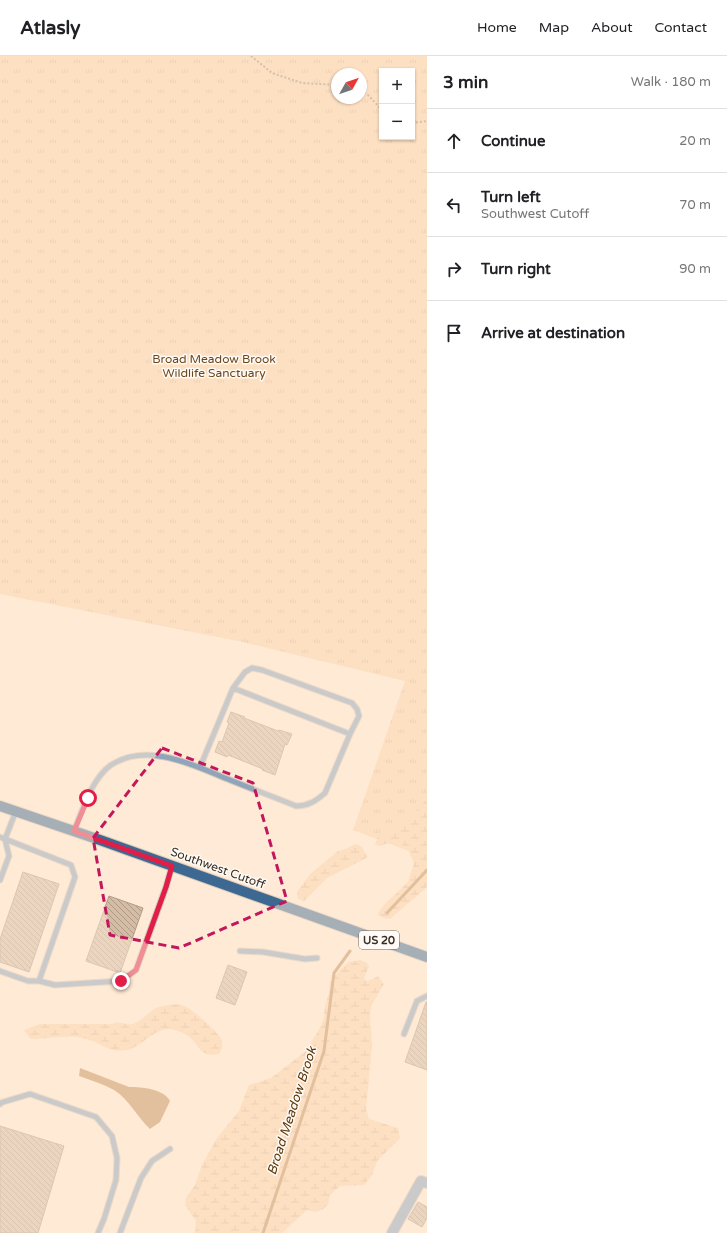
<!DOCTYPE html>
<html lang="en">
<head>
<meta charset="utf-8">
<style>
	body { margin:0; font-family:"Varela Round",sans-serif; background:#f6f6f6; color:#202124 }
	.controls { position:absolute; right:12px; top:12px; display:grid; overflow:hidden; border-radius:0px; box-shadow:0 1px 3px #0004 }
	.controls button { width:36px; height:36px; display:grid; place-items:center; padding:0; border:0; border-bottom:1px solid #e0e0e0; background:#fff; color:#202124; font:20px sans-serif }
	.compass { position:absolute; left:331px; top:12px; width:36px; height:36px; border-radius:50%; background:#fff; box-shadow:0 1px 3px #0004; rotate:50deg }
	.stop { position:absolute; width:12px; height:12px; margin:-9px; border:3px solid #e11d48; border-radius:50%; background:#fff }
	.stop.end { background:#e11d48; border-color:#fff; box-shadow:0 1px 4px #0008 }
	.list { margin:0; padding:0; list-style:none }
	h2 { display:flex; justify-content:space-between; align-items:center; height:52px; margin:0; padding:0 16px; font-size:17px }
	h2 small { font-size:13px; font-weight:400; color:#757577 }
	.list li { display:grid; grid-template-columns:26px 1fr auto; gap:12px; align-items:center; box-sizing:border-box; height:64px; padding:0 16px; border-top:1px solid #e0e0e0 }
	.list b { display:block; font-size:15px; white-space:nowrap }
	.list p { margin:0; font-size:13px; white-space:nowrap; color:#757577 }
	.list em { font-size:13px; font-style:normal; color:#757577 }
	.icon { flex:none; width:22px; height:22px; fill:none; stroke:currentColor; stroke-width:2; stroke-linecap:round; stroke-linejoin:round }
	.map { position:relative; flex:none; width:427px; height:1177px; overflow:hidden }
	header { display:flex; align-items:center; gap:24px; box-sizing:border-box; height:56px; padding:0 20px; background:#fff; border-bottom:1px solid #e0e0e0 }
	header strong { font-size:19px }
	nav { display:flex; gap:22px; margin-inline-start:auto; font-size:14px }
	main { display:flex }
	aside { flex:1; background:#fff }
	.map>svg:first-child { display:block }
	.grass { fill:url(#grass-tufts); fill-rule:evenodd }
	.wetland { fill:url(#wetland-marsh) }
	.water { fill:#c38f59 }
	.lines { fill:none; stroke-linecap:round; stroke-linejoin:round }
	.stream { stroke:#c38f59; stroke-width:3 }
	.building { fill:url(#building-back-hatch); stroke:#b39b84 }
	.service-casing { stroke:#dac8b6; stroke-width:7 }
	.minor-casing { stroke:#dac8b6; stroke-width:12 }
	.primary-casing { stroke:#dac8b6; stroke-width:12 }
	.path { stroke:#9e9080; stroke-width:2; stroke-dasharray:2 2; stroke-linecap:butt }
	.service { stroke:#8ea5bc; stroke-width:5 }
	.minor { stroke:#8ea5bc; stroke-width:10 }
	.primary { stroke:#3d6891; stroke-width:10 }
	.route { stroke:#e11d48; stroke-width:5 }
	.marked { fill:none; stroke:#c2185b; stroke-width:3; stroke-dasharray:8 5; stroke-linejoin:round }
	.labels { text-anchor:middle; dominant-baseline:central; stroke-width:3; stroke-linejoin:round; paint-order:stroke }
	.shield { fill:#fffaf5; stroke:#736b63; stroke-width:1 }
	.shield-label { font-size:11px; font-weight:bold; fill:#372e24 }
	.park-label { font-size:12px; fill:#6b471e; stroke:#fffaf5 }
	.street-label { font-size:12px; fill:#372e24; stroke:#fffaf5 }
	.water-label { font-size:13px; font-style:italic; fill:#5b380c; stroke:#fffaf5 }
</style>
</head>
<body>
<header>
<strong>Atlasly</strong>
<nav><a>Home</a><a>Map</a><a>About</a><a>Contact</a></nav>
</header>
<main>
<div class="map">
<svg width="427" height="1177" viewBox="0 0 427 1177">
	<defs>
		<pattern id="grass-tufts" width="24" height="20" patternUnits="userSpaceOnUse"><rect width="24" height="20" fill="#fdd3a9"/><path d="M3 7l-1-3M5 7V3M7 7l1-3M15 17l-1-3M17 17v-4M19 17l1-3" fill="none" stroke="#d9b591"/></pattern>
		<pattern id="wetland-marsh" width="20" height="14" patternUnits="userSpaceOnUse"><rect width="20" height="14" fill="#fdd3a9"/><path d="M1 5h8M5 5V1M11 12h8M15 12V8" fill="none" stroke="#d9b591"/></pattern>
		<pattern id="building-back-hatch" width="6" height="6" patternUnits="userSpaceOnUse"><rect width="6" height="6" fill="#d5bda5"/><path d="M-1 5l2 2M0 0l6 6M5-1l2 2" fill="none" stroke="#ae9a86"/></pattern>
	</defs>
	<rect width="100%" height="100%" fill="#feead6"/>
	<path class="grass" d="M 0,0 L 427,0 L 427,802 L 353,774 L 405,625 L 243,586 L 0,538 ZM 382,15 L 412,15 L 412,81 L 382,81 ZM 337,18 L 361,18 L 361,42 L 337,42 Z"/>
	<path class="wetland" d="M 427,743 L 427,831 L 390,863 L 384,862 L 377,859 L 383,850 L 408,826 L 414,807 L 407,791 C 395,785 391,786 379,790 L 375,788 L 378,781 L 396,775 Z
		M 355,788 L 361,790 L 368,801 L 327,822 L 304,845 L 298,843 L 297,836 L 310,818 L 338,795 L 346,793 Z
		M 360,904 L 367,907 L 369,911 L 364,921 L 366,925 L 373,923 L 378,920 L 384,928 L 371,950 L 370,962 L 372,988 L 366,1053 L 369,1063 L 398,1072 L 400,1082 L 377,1105 L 372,1119 L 364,1129 L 340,1130 L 330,1139 L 328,1149 L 323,1153 L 316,1156 L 307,1154 L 282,1177 L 195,1177 L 196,1165 L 185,1149 L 186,1142 L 195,1129 L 202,1109 L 217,1082 L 239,1055 L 249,1029 L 271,1022 L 306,995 L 320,972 L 324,962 L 325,950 L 329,937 L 330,926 L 339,915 L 349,906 Z
		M 178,948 C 180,949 182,949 184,950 C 191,952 215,974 220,981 C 223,986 223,993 219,998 C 214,999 209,999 204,997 C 201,995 198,991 196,988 C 189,979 181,975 170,973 C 154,972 143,990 127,994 C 110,997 106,990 92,985 C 73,976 51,983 31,983 L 29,981 L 24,974 L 40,968 L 112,968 C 121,964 126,970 133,968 C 141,965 147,958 154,953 C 161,949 170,949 178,948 Z"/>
	<path class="water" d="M 80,1012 L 129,1031 C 142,1031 164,1033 170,1045 L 160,1066 L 150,1073 C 137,1061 129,1043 114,1034 C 103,1028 90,1024 79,1020 Z"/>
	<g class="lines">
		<path class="stream" d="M 387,857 L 427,814
			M 263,1177 L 324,995 L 334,917 L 350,895"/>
	</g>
	<path class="building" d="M 231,656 L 245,661 L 244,662 L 278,675 L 279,674 L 292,678 L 287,689 L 285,688 L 275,719 L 262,714 L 263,713 L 228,699 L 227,701 L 215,696 L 219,685 L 222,686 L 229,667 L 227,666 Z
		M 23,816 L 59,828 L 29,916 L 0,906 L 0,883 Z
		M 109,840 L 143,852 L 120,917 L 86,905 Z
		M 228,909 L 247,916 L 235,949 L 216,942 Z
		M 426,946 L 427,946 L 427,1014 L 405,1006 Z
		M 0,1070 L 64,1090 L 38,1177 L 0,1177 Z
		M 418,1146 L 427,1151 L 427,1162 L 422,1171 L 408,1163 Z"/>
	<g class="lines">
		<defs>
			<path id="service" d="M 233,632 L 245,616 L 252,612 L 262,614 L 352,647 L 357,653 L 359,660 L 350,678
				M 74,775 C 82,755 92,722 111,709 C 148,685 195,710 230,724 C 252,733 274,741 296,750 C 308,750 316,745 325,737 L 350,678 L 233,632 L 200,711
				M 0,781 L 71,809 L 75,821 L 39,925 L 28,925 L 0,915
				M 0,824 L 9,800 L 5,783 L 16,755
				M 240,895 L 263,896 L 305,903 L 317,902
				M 39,925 L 55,929 L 121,925 L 136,914 L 166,831 L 172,810
				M 404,978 L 417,945 L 427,940
				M 0,1048 L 0,1047 L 30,1038 L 96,1061 L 112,1080 L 117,1102 L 116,1124 L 104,1163 L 98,1177
				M 120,1177 L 141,1122 L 152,1105 L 170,1093"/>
			<path id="minor" d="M 392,1177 L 421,1125 L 427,1127"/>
			<path id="primary" d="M 0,750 L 100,784 L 427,901"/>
		</defs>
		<use href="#service" class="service-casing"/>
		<use href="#minor" class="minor-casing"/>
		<use href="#primary" class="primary-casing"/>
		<path class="path" d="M 251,0 L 272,17 L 302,27 L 337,29
			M 361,34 L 368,39 L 382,54
			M 412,67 L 427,65"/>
		<use href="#service" class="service"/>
		<use href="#minor" class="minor"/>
		<use href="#primary" class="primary"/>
	</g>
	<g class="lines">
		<path class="route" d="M 88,742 L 74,775 L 172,810 L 166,831 L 136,914 L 121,925"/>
	</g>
	<path d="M0 0H427V1177H0ZM 162,692 L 253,727 L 287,845 L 179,892 L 110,879 L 93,782 Z" fill="#feead6" fill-opacity=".55" fill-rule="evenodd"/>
	<path class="marked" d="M 162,692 L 253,727 L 287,845 L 179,892 L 110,879 L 93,782 Z"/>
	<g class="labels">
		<rect class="shield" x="359" y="875" width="40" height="18" rx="3"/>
		<g class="shield-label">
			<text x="379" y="884">US 20</text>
		</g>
		<g class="park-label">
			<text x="214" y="303">Broad Meadow Brook<tspan x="214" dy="14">Wildlife Sanctuary</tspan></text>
		</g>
		<g class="street-label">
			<text transform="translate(218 812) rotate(20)">Southwest Cutoff</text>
		</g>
		<g class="water-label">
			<text transform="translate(292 1055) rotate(-72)">Broad Meadow Brook</text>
		</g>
	</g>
</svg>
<div class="controls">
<button>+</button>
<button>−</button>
</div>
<svg class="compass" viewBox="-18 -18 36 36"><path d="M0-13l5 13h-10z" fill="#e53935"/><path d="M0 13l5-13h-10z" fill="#757577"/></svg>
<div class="stop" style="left:88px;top:742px"></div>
<div class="stop end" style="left:121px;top:925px"></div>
</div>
<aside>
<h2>3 min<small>Walk · 180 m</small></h2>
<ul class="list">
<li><svg class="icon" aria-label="ahead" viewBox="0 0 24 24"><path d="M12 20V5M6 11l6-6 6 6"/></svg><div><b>Continue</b></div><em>20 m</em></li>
<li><svg class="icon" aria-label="left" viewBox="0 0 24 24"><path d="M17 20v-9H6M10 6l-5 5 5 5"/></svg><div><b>Turn left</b><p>Southwest Cutoff</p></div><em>70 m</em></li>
<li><svg class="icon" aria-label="right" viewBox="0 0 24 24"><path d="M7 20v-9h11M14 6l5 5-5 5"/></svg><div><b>Turn right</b></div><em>90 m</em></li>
<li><svg class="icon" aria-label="arrive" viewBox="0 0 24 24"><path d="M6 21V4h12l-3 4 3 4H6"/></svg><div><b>Arrive at destination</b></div></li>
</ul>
</aside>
</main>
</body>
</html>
